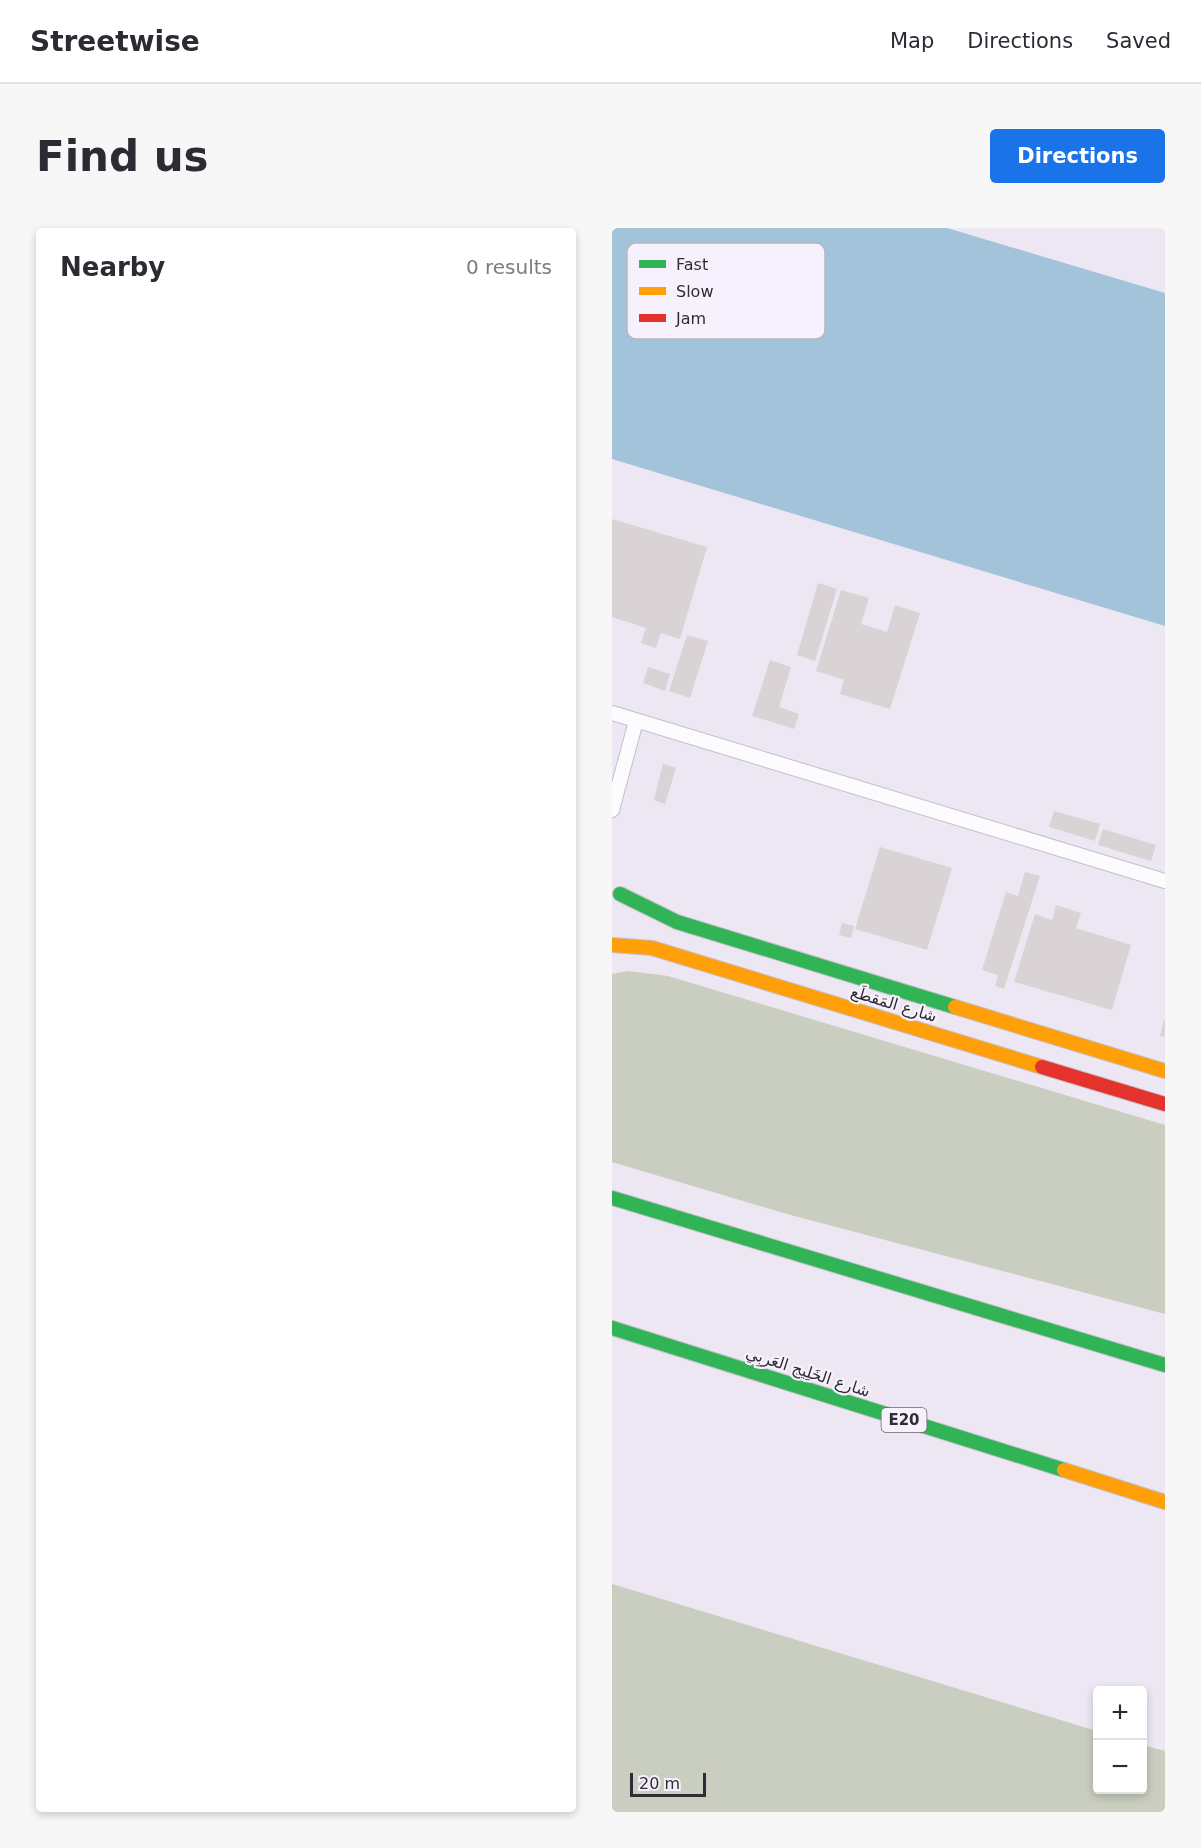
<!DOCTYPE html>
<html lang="en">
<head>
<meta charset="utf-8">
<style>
	body { margin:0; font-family:"DejaVu Sans",Vazirmatn,sans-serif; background:#f7f7f7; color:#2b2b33 }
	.controls { position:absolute; right:18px; bottom:18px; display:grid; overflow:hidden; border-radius:6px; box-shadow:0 3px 9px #0003 }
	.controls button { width:54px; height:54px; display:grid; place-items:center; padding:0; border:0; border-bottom:2px solid #e1e1e2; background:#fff; color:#2b2b33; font:30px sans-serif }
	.scale { position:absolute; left:18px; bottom:15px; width:76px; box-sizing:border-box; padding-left:6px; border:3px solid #302c33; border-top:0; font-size:16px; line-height:21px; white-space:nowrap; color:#302c33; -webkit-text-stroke:4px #f7f1fd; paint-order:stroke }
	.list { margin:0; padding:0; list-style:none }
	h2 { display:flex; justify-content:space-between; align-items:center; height:78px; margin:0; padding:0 24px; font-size:26px }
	h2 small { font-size:20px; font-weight:400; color:#7c7c81 }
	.map { position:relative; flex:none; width:553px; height:1584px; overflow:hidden; border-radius:6px }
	header { display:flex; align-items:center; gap:36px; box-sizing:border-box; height:84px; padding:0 30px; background:#fff; border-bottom:2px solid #e1e1e2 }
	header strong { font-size:28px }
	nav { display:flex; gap:33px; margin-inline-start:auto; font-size:21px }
	.intro { display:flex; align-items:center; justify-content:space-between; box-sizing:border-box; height:144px; padding:0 36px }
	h1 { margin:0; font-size:42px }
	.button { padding:15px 27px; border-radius:6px; background:#1a73e8; color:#fff; font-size:21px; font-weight:700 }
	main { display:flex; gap:36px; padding:0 36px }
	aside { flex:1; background:#fff; border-radius:6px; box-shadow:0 3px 9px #0003 }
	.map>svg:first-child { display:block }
	.green { fill:#c9cec0 }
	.water { fill:#a2c3da }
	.building { fill:#d9d3d5 }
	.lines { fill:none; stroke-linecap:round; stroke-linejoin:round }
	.lane-casing { stroke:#c4bfc8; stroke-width:16 }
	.fast-casing { stroke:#c4bfc8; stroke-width:16 }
	.slow-casing { stroke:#c4bfc8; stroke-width:16 }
	.jam-casing { stroke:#c4bfc8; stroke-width:16 }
	.lane { stroke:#fcfbfd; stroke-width:14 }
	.fast { stroke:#30b455; stroke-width:14 }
	.slow { stroke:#ff9f0a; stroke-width:14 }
	.jam { stroke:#e5322d; stroke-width:14 }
	.labels { text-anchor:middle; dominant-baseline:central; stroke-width:4.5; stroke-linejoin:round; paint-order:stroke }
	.shield { fill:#f7f1fd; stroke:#6c6770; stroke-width:1.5 }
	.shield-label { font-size:15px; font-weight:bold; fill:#302c33 }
	.street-label { font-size:16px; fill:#302c33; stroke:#f7f1fd }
	.key { fill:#f7f1fd; stroke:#bbb6c0; stroke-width:1.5 }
	.key-label { font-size:16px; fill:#302c33 }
</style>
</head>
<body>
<header>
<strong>Streetwise</strong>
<nav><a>Map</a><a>Directions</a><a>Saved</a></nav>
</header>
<div class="intro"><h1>Find us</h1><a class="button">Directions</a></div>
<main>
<aside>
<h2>Nearby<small>0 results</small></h2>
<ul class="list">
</ul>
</aside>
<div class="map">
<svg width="553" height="1584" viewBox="0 0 553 1584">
	<rect width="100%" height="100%" fill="#ece7f2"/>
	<path class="green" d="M 16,743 L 56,748 L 553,897 L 553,1086 L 175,986 L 0,934 L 0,746 Z
		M 0,1356 L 485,1503 L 485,1562 L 530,1562 L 531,1517 L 553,1523 L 553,1584 L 0,1584 Z"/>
	<path class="water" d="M 0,0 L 335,0 L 553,65 L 553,398 L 0,231 Z"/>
	<path class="building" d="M 0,291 L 95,319 L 68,411 L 49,405 L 44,420 L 29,415 L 34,400 L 0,389 Z
		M 206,355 L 225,361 L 203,433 L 185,427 Z
		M 229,362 L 257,370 L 249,396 L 275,404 L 283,377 L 308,385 L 278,481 L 228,466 L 232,452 L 204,443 Z
		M 75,407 L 96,413 L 78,470 L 57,463 Z
		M 158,432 L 179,439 L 167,479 L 187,486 L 182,501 L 140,488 Z
		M 36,439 L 58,446 L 53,463 L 31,455 Z
		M 51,536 L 64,540 L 53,576 L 42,572 Z
		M 442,583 L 488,596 L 483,613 L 437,599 Z
		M 491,601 L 544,617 L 539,633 L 486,617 Z
		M 268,619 L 340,640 L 315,722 L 243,701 Z
		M 413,644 L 428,648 L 392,761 L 383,758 L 386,747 L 370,742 L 394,664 L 406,668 Z
		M 444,677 L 469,685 L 464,700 L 519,717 L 500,782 L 402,754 L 423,686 L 440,692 Z
		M 230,695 L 242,698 L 239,710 L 227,707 Z
		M 552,792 L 553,792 L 553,809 L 548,808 Z"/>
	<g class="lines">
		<defs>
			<path id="lane" d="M 0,485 L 553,653
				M 0,582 L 24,493"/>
			<path id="fast" d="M 8,666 L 65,694 L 343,779
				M 0,970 L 553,1137
				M 0,1100 L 452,1242"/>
			<path id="slow" d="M 0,717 L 40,720 L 430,839
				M 343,779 L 553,843
				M 452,1242 L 553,1274"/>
			<path id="jam" d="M 430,839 L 553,876"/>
		</defs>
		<use href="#lane" class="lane-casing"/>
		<use href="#fast" class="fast-casing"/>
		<use href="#slow" class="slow-casing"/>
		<use href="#jam" class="jam-casing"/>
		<use href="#lane" class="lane"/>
		<use href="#fast" class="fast"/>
		<use href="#slow" class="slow"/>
		<use href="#jam" class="jam"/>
	</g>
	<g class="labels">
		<rect class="shield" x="269.5" y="1180" width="45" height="24" rx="4.5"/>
		<g class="shield-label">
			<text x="292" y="1192">E20</text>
		</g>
		<g class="street-label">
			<text transform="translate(282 776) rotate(17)">شارع المَقطَع</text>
			<text transform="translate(196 1144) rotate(18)">شارع الخَلِيج العَربِي</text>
		</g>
	</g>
	<rect x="15" y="15" width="198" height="96" rx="9" class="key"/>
	<rect x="27" y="32" width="27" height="8" fill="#30b455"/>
	<rect x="27" y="59" width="27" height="8" fill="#ff9f0a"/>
	<rect x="27" y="86" width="27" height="8" fill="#e5322d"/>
	<g class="key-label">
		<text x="64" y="42">Fast</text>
		<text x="64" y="69">Slow</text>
		<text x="64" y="96">Jam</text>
	</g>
</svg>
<div class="controls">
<button>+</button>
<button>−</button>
</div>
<div class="scale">20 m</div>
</div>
</main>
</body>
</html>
